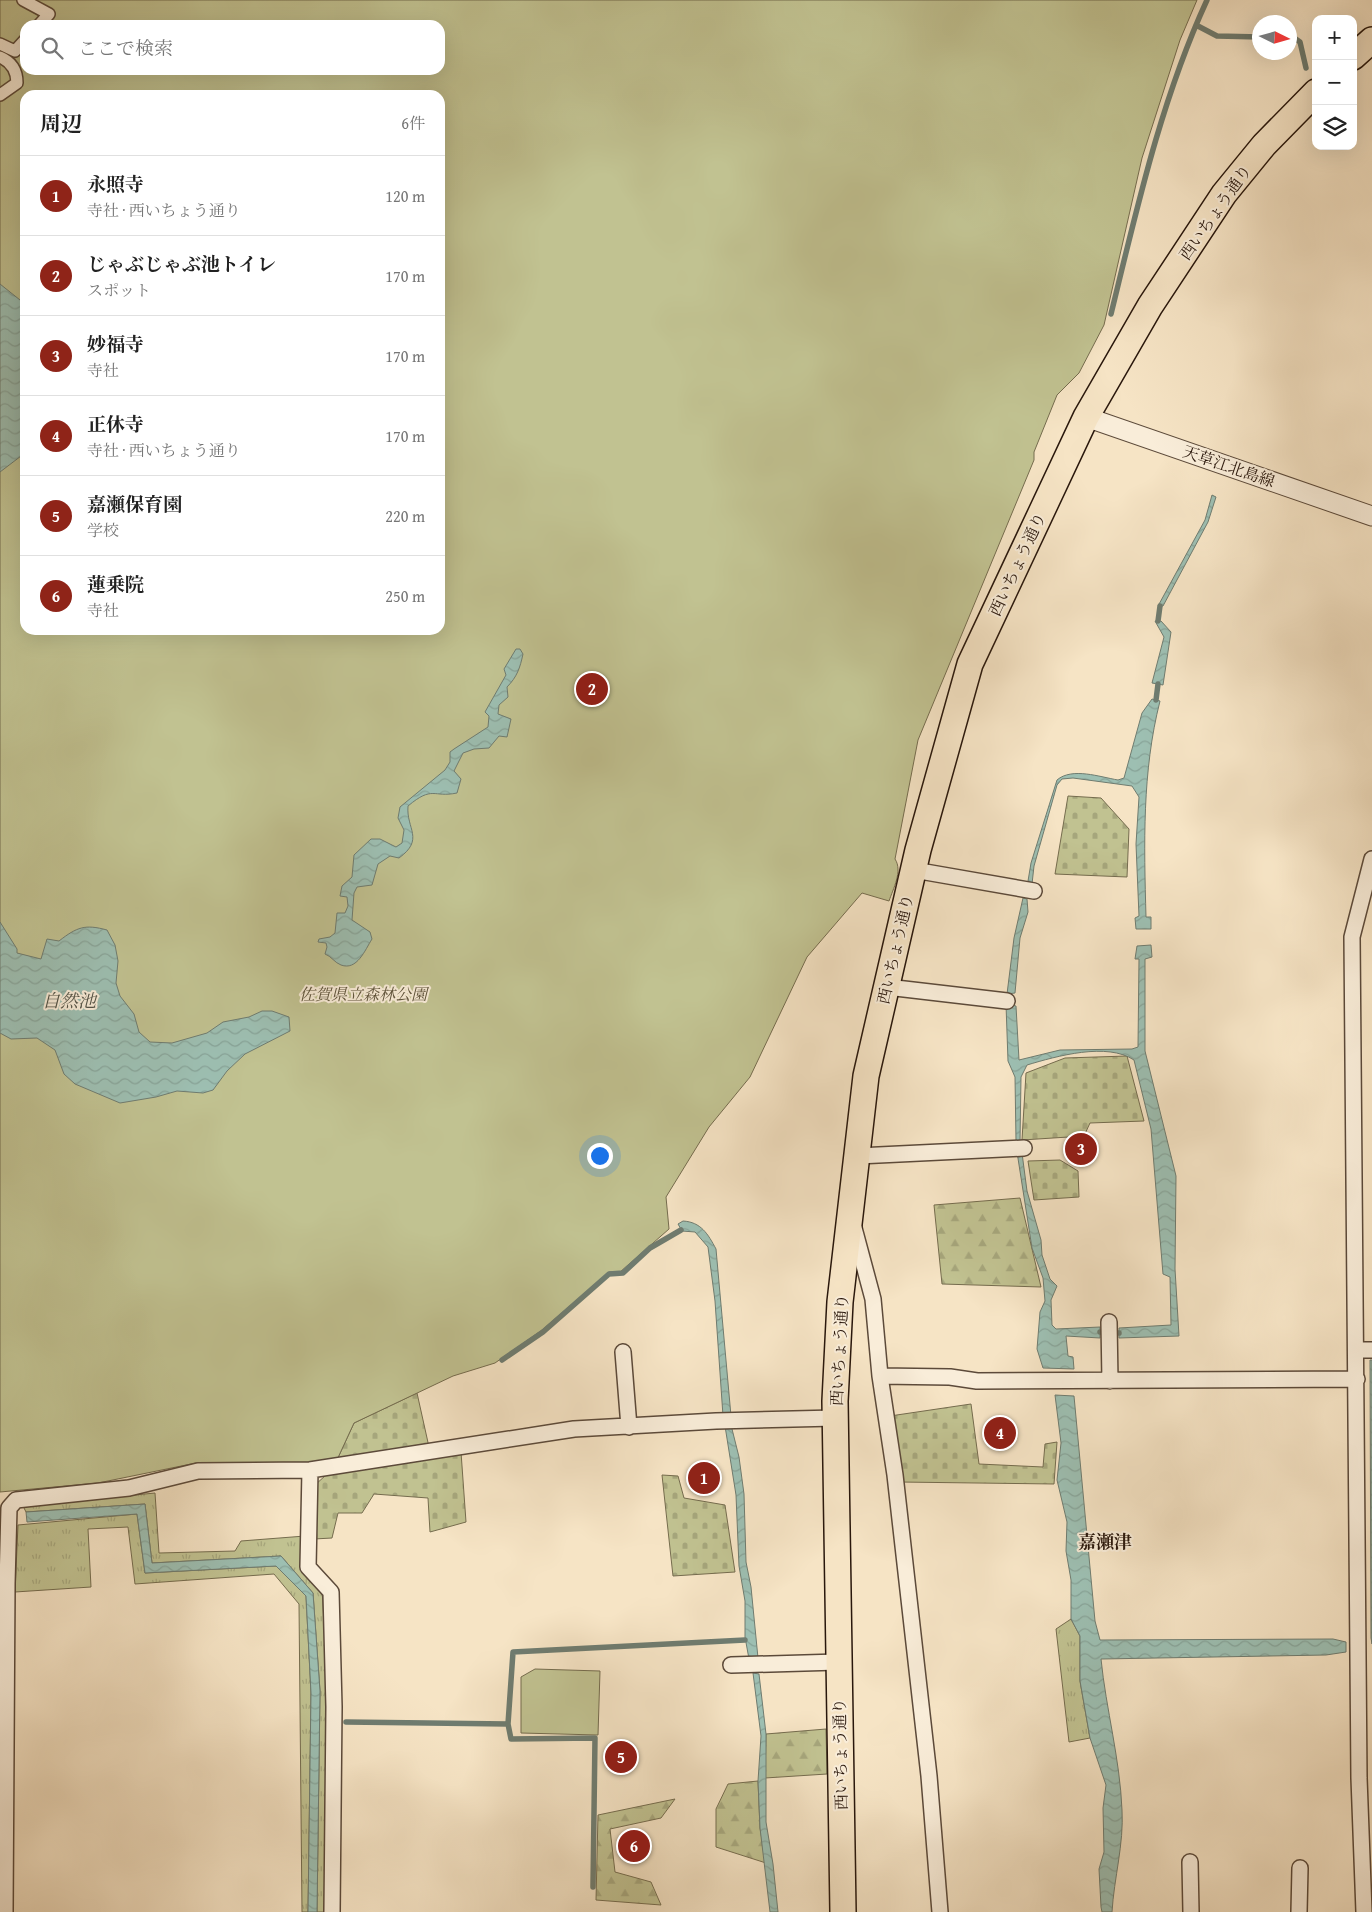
<!DOCTYPE html>
<html lang="ja">
<head>
<meta charset="utf-8">
<style>
	body { margin:0; font-family:"Gentium Book Plus","Noto Serif JP",serif; background:#f6f6f6; color:#222 }
	.controls { position:absolute; right:15px; top:15px; display:grid; overflow:hidden; border-radius:10px; box-shadow:0 5px 20px #0002 }
	.controls button { width:45px; height:45px; display:grid; place-items:center; padding:0; border:0; border-bottom:1px solid #e0e0e0; background:#fff; color:#222; font:25px sans-serif }
	.compass { position:absolute; left:1252px; top:15px; width:45px; height:45px; border-radius:50%; background:#fff; box-shadow:0 5px 20px #0002; rotate:95deg }
	.you { position:absolute; left:599px; top:1155px; width:18px; height:18px; margin:-12px; border:4px solid #fff; border-radius:50%; background:#1a73e8; box-shadow:0 0 0 8px #1a73e833 }
	.badge { display:grid; place-items:center; width:32px; height:32px; border-radius:50%; background:#8f2418; color:#fff; font-size:16px; font-weight:700 }
	.pin { position:absolute; translate:-50% -50%; border:2px solid #fff; box-shadow:0 1px 5px #0006 }
	.list { margin:0; padding:0; list-style:none }
	h2 { display:flex; justify-content:space-between; align-items:center; height:65px; margin:0; padding:0 20px; font-size:21px }
	h2 small { font-size:16px; font-weight:400; color:#767676 }
	.list li { display:grid; grid-template-columns:32px 1fr auto; gap:15px; align-items:center; box-sizing:border-box; height:80px; padding:0 20px; border-top:1px solid #e0e0e0 }
	.list b { display:block; font-size:19px; white-space:nowrap }
	.list p { margin:0; font-size:16px; white-space:nowrap; color:#767676 }
	.list em { font-size:16px; font-style:normal; color:#767676 }
	.icon { flex:none; width:28px; height:28px; fill:none; stroke:currentColor; stroke-width:2; stroke-linecap:round; stroke-linejoin:round }
	.map { position:relative; flex:none; width:1372px; height:1912px; overflow:hidden }
	.search { position:absolute; background:#fff; box-shadow:0 5px 20px #0002; left:20px; top:20px; width:425px; height:55px; display:flex; align-items:center; gap:12px; box-sizing:border-box; padding:0 18px; border-radius:15px; color:#767676; font-size:19px }
	.panel { position:absolute; background:#fff; box-shadow:0 5px 20px #0002; left:20px; top:90px; width:425px; height:545px; border-radius:15px }
	.map>svg:first-child { display:block }
	.grass { fill:url(#grass-tufts); stroke:#756c4e }
	.forest { fill:url(#forest-firs); stroke:#756c4e }
	.cemetery { fill:url(#cemetery-stones); stroke:#756c4e }
	.green { fill:#c1c291; stroke:#756c4e; fill-rule:evenodd }
	.water { fill:url(#water-waves); stroke:#6f7c70 }
	.lines { fill:none; stroke-linecap:round; stroke-linejoin:round }
	.stream { stroke:#6f7c70; stroke-width:5.5 }
	.pedestrian-casing { stroke:#5c4a3a; stroke-width:14 }
	.minor-casing { stroke:#5c4a3a; stroke-width:18 }
	.tertiary-casing { stroke:#5c4a3a; stroke-width:21 }
	.trunk-casing { stroke:#29170c; stroke-width:28 }
	.pedestrian { stroke:#f9edd9; stroke-width:11 }
	.minor { stroke:#f9edd9; stroke-width:15 }
	.tertiary { stroke:#f9edd9; stroke-width:19 }
	.trunk { stroke:#f6e4c5; stroke-width:25 }
	.labels { text-anchor:middle; dominant-baseline:central; stroke-width:4; stroke-linejoin:round; paint-order:stroke }
	.street-label { font-size:16px; fill:#29170c; stroke:#f9edd9 }
	.park-label { font-size:16px; font-style:italic; fill:#5e533b; stroke:#f9edd9 }
	.water-label { font-size:18px; font-style:italic; fill:#525246; stroke:#f9edd9 }
	.neighbourhood-label { font-size:18px; font-weight:bold; fill:#29170c; stroke:#f9edd9 }
</style>
</head>
<body>
<div class="map">
<svg width="1372" height="1912" viewBox="0 0 1372 1912">
	<defs>
		<pattern id="grass-tufts" width="24" height="20" patternUnits="userSpaceOnUse" patternTransform="scale(1.25)"><rect width="24" height="20" fill="#c1c291"/><path d="M3 7l-1-3M5 7V3M7 7l1-3M15 17l-1-3M17 17v-4M19 17l1-3" fill="none" stroke="#a6a67c"/></pattern>
		<pattern id="forest-firs" width="22" height="20" patternUnits="userSpaceOnUse" patternTransform="scale(1.25)"><rect width="22" height="20" fill="#c1c291"/><path d="M5 1l3.5 6h-7zM16 11l3.5 6h-7z" fill="#a6a67c"/></pattern>
		<pattern id="cemetery-stones" width="16" height="16" patternUnits="userSpaceOnUse" patternTransform="scale(1.25)"><rect width="16" height="16" fill="#c1c291"/><path d="M2 7V4a2 2 0 0 1 4 0v3zM10 15v-3a2 2 0 0 1 4 0v3z" fill="#a6a67c"/></pattern>
		<pattern id="water-waves" width="16" height="10" patternUnits="userSpaceOnUse" patternTransform="scale(1.25)"><rect width="16" height="10" fill="#9dbfb2"/><path d="M0 5q4-4 8 0t8 0" fill="none" stroke="#87a398"/></pattern>
	</defs>
	<rect width="100%" height="100%" fill="#f6e4c5"/>
	<filter id="stains"><feTurbulence type="fractalNoise" baseFrequency=".004" numOctaves="4"/><feColorMatrix values="0 0 0 0 .2 0 0 0 0 .09 0 0 0 0 .02 0 0 0 .5 -.17"/></filter>
	<radialGradient id="worn" r=".72"><stop offset=".6" stop-color="#630" stop-opacity="0"/><stop offset="1" stop-color="#630" stop-opacity=".3"/></radialGradient>
	<path class="grass" d="M 155,1493 L 159,1553 L 235,1551 L 241,1541 L 305,1536 L 322,1589 L 328,1689 L 325,1912 L 317,1912 L 320,1691 L 313,1593 L 281,1556 L 152,1563 L 145,1504 L 26,1512 L 23,1506 Z
		M 137,1514 L 145,1573 L 276,1566 L 306,1596 L 311,1693 L 308,1912 L 302,1912 L 299,1604 L 274,1574 L 135,1584 L 128,1527 L 88,1529 L 91,1587 L 15,1592 L 18,1525 Z
		M 1071,1619 L 1080,1636 L 1080,1681 L 1090,1738 L 1069,1742 L 1056,1629 Z"/>
	<path class="forest" d="M 1020,1198 L 1041,1287 L 942,1284 L 934,1205 Z
		M 826,1729 L 827,1774 L 765,1778 L 766,1734 Z
		M 758,1781 L 760,1828 L 766,1863 L 716,1847 L 716,1809 L 728,1784 Z
		M 675,1799 L 661,1818 L 610,1829 L 615,1872 L 651,1882 L 661,1905 L 596,1900 L 598,1815 Z"/>
	<path class="cemetery" d="M 1068,796 L 1101,798 L 1129,829 L 1127,877 L 1055,874 Z
		M 1127,1056 L 1144,1121 L 1090,1123 L 1084,1136 L 1022,1140 L 1026,1073 L 1065,1058 Z
		M 1060,1160 L 1078,1171 L 1079,1197 L 1034,1200 L 1028,1161 Z
		M 417,1393 L 429,1447 L 336,1462 L 354,1423 Z
		M 971,1404 L 979,1464 L 1043,1467 L 1045,1444 L 1057,1442 L 1054,1484 L 899,1482 L 890,1416 Z
		M 461,1452 L 466,1522 L 430,1532 L 428,1498 L 374,1494 L 362,1513 L 338,1513 L 332,1538 L 314,1539 L 315,1485 L 326,1475 Z
		M 662,1475 L 678,1476 L 684,1498 L 725,1505 L 735,1572 L 673,1576 Z"/>
	<path class="green" d="M 0,0 L 1197,0 L 1180,40 L 1142,158 L 1104,325 L 1079,373 L 1057,395 L 1034,452 L 1034,460 L 918,740 L 895,859 C 903,871 893,889 889,901 L 862,893 L 807,957 L 750,1077 L 709,1127 L 666,1197 L 669,1229 L 620,1272 L 609,1272 L 542,1330 L 495,1363 L 453,1376 L 354,1423 L 336,1462 L 196,1463 L 98,1483 L 0,1492 ZM 25,25 L 440,25 L 440,70 L 25,70 ZM 25,95 L 440,95 L 440,630 L 25,630 Z
		M 535,1669 L 600,1671 L 598,1735 L 521,1733 L 521,1677 Z"/>
	<path class="water" d="M 0,284 L 25,304 L 25,453 L 0,472 Z
		M 1212,495 L 1216,497 L 1208,522 L 1163,606 L 1158,606 L 1205,520 Z
		M 1155,621 L 1161,621 L 1171,632 L 1163,685 L 1152,683 L 1164,637 Z
		M 516,649 L 520,649 L 523,654 C 520,668 517,677 507,687 L 508,697 L 499,705 L 498,714 L 511,719 L 507,737 L 499,736 L 489,748 L 474,749 L 463,753 L 454,771 L 461,779 L 457,793 C 433,798 433,785 408,806 C 406,829 425,839 399,858 L 390,856 L 378,864 L 372,885 L 357,887 L 354,893 L 352,920 L 370,932 L 372,939 C 365,950 357,971 341,965 C 335,963 331,956 325,954 L 327,947 L 326,943 L 318,942 L 319,939 L 330,937 L 335,933 L 337,913 L 345,913 L 348,906 L 347,897 L 340,896 L 342,886 L 352,877 L 354,855 L 371,839 L 380,839 L 396,847 L 402,843 L 404,830 L 398,818 L 400,807 L 445,770 L 450,762 L 450,752 L 454,749 L 488,727 L 489,716 L 485,712 L 506,675 L 504,669 Z
		M 1152,699 L 1160,701 C 1142,772 1144,844 1146,917 L 1151,917 L 1151,929 L 1136,929 L 1135,918 L 1139,916 L 1136,844 L 1139,797 L 1132,786 L 1073,778 L 1062,779 L 1057,785 L 1034,866 L 1032,884 L 1028,881 L 1031,863 L 1057,780 C 1072,767 1100,777 1118,780 L 1124,778 L 1142,713 Z
		M 1023,898 L 1027,899 L 1028,912 L 1020,938 L 1015,993 L 1007,994 L 1014,938 Z
		M 0,922 L 17,949 L 17,953 L 41,959 L 47,939 L 59,941 C 77,927 85,924 107,930 L 115,945 L 118,961 L 116,983 L 120,996 L 134,1014 L 139,1032 L 150,1042 L 172,1043 L 207,1033 L 223,1022 L 249,1017 L 262,1011 L 272,1011 L 289,1017 L 290,1031 L 245,1054 L 227,1071 L 213,1090 L 203,1093 L 177,1091 L 156,1097 L 120,1103 L 75,1084 L 64,1074 L 55,1050 L 37,1038 L 11,1039 L 0,1033 Z
		M 1151,945 L 1152,957 L 1145,959 L 1145,1051 L 1176,1176 L 1175,1269 L 1179,1336 L 1119,1338 L 1119,1328 L 1171,1325 L 1170,1277 L 1163,1274 L 1151,1129 L 1134,1060 C 1107,1042 1057,1056 1027,1065 L 1021,1077 L 1020,1142 L 1016,1141 L 1015,1077 L 1008,1061 L 1006,1004 L 1016,1006 L 1019,1060 L 1060,1050 L 1132,1049 L 1138,1047 L 1139,959 L 1135,959 L 1137,946 Z
		M 1017,1152 L 1022,1153 L 1027,1191 L 1041,1240 L 1042,1255 L 1050,1279 L 1057,1286 L 1051,1300 L 1052,1325 L 1056,1329 L 1100,1327 L 1100,1338 L 1066,1336 L 1068,1356 L 1073,1357 L 1074,1369 L 1043,1368 L 1037,1349 L 1040,1312 L 1045,1301 L 1043,1278 L 1032,1248 Z
		M 683,1221 C 701,1222 708,1234 716,1249 L 731,1416 L 723,1416 L 715,1301 L 708,1247 L 695,1232 L 682,1231 L 678,1224 Z
		M 1370,1360 L 1372,1360 L 1372,1644 L 1371,1638 Z
		M 1055,1395 L 1074,1396 L 1095,1621 L 1100,1640 L 1333,1639 L 1346,1642 L 1346,1652 L 1326,1655 L 1101,1659 C 1106,1709 1120,1759 1122,1810 C 1124,1844 1114,1878 1112,1912 L 1102,1912 L 1101,1907 L 1099,1869 L 1104,1852 L 1103,1808 L 1106,1785 L 1090,1738 L 1080,1681 L 1080,1636 L 1071,1619 L 1071,1580 L 1066,1551 L 1067,1522 L 1057,1480 L 1061,1443 Z
		M 731,1425 L 739,1457 L 744,1494 L 746,1562 L 751,1587 L 758,1658 L 749,1659 L 745,1637 L 745,1601 L 739,1566 L 736,1495 L 725,1426 Z
		M 145,1504 L 152,1563 L 281,1556 L 313,1593 L 320,1691 L 317,1912 L 308,1912 L 311,1693 L 306,1596 L 276,1566 L 145,1573 L 137,1514 L 27,1522 L 26,1512 Z
		M 753,1673 L 759,1674 L 766,1734 L 766,1822 L 773,1864 L 778,1912 L 770,1912 L 760,1828 L 758,1781 L 761,1736 Z"/>
	<g class="lines">
		<path class="stream" d="M 1196,25 L 1217,36 L 1260,37
			M 1290,35 L 1300,42 L 1306,68
			M 1111,314 C 1137,208 1161,100 1207,0
			M 1158,621 L 1160,606
			M 1156,700 L 1158,684
			M 1100,1332 L 1119,1333
			M 502,1360 L 543,1332 L 609,1274 L 623,1273 L 650,1248 L 681,1230
			M 346,1722 L 508,1724
			M 593,1887 L 595,1738 L 511,1739 L 508,1724 L 513,1652 L 745,1640"/>
		<defs>
			<path id="pedestrian" d="M 23,0 L 49,14 L 39,25
				M 0,44 L 15,51 L 25,40
				M 0,57 C 12,62 17,71 17,83 L 0,95"/>
			<path id="minor" d="M 914,870 L 1034,891
				M 887,987 L 1007,1001
				M 858,1156 L 1024,1148
				M 854,1228 L 873,1299 L 880,1376 L 895,1475 L 929,1776 L 940,1912
				M 1109,1322 L 1110,1381
				M 1357,1350 L 1372,1350
				M 623,1352 L 629,1427
				M 880,1376 L 950,1377 L 977,1381 L 1357,1379
				M 310,1470 L 308,1567 L 331,1592 L 334,1707 L 332,1912
				M 731,1665 L 838,1662
				M 1190,1862 L 1191,1912
				M 5,1912 L 7,1584 L 9,1508 L 16,1500 L 129,1488 L 198,1471 L 310,1470 L 574,1429 L 716,1421 L 835,1418
				M 1299,1912 L 1300,1868
				M 1364,1912 L 1359,1778 L 1352,937 L 1372,859"/>
			<path id="tertiary" d="M 1086,417 L 1372,516"/>
			<path id="trunk" d="M 1353,57 L 1372,40
				M 843,1912 L 835,1401 L 840,1302 L 866,1076 L 918,850 L 970,664 L 1086,417 L 1150,306 L 1224,194 L 1264,145 L 1316,92"/>
		</defs>
		<use href="#pedestrian" class="pedestrian-casing"/>
		<use href="#minor" class="minor-casing"/>
		<use href="#tertiary" class="tertiary-casing"/>
		<use href="#trunk" class="trunk-casing"/>
		<use href="#pedestrian" class="pedestrian"/>
		<use href="#minor" class="minor"/>
		<use href="#tertiary" class="tertiary"/>
		<use href="#trunk" class="trunk"/>
	</g>
	<g class="labels">
		<g class="street-label">
			<text transform="translate(1215 212) rotate(-55)">西いちょう通り</text>
			<text transform="translate(1229 466) rotate(19)">天草江北島線</text>
			<text transform="translate(1017 564) rotate(-65)">西いちょう通り</text>
			<text transform="translate(895 949) rotate(-77)">西いちょう通り</text>
			<text transform="translate(839 1350) rotate(-87)">西いちょう通り</text>
			<text transform="translate(840 1754) rotate(-91)">西いちょう通り</text>
		</g>
		<g class="park-label">
			<text x="363" y="994">佐賀県立森林公園</text>
		</g>
		<g class="water-label">
			<text x="69" y="1000">自然池</text>
		</g>
		<g class="neighbourhood-label">
			<text x="1105" y="1541">嘉瀬津</text>
		</g>
	</g>
	<rect width="100%" height="100%" filter="url(#stains)"/>
	<rect width="100%" height="100%" fill="url(#worn)"/>
</svg>
<div class="controls">
<button>+</button>
<button>−</button>
<button><svg class="icon" aria-label="layers" viewBox="0 0 24 24"><path d="M12 4l9 5-9 5-9-5zM3 14l9 5 9-5"/></svg></button>
</div>
<svg class="compass" viewBox="-18 -18 36 36"><path d="M0-13l5 13h-10z" fill="#e53935"/><path d="M0 13l5-13h-10z" fill="#767676"/></svg>
<div class="you"></div>
<div class="pin badge" style="left:704px;top:1478px">1</div>
<div class="pin badge" style="left:592px;top:689px">2</div>
<div class="pin badge" style="left:1081px;top:1149px">3</div>
<div class="pin badge" style="left:1000px;top:1433px">4</div>
<div class="pin badge" style="left:621px;top:1757px">5</div>
<div class="pin badge" style="left:634px;top:1846px">6</div>
<div class="search"><svg class="icon" aria-label="search" viewBox="0 0 24 24"><circle cx="10" cy="10" r="6"/><path d="M15 15l6 6"/></svg>ここで検索</div>
<section class="panel">
<h2>周辺<small>6件</small></h2>
<ul class="list">
<li><span class="badge">1</span><div><b>永照寺</b><p>寺社 · 西いちょう通り</p></div><em>120 m</em></li>
<li><span class="badge">2</span><div><b>じゃぶじゃぶ池トイレ</b><p>スポット</p></div><em>170 m</em></li>
<li><span class="badge">3</span><div><b>妙福寺</b><p>寺社</p></div><em>170 m</em></li>
<li><span class="badge">4</span><div><b>正休寺</b><p>寺社 · 西いちょう通り</p></div><em>170 m</em></li>
<li><span class="badge">5</span><div><b>嘉瀬保育園</b><p>学校</p></div><em>220 m</em></li>
<li><span class="badge">6</span><div><b>蓮乗院</b><p>寺社</p></div><em>250 m</em></li>
</ul>
</section>
</div>
</body>
</html>
